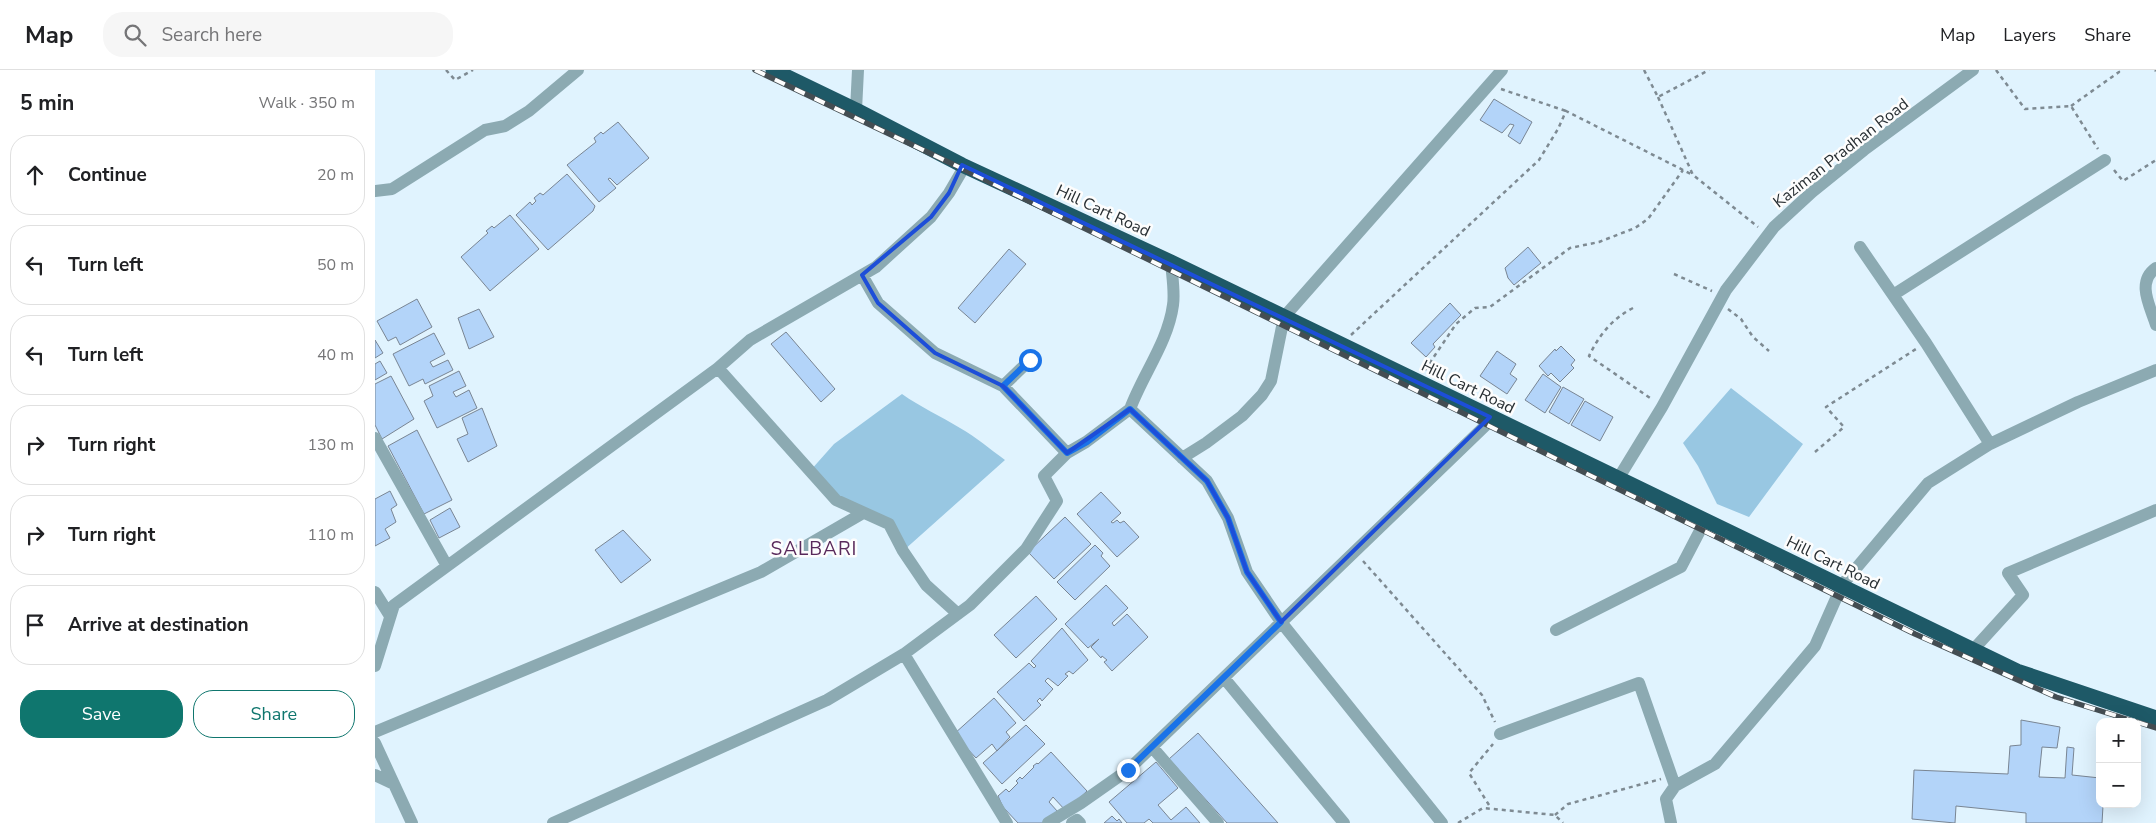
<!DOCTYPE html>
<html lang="en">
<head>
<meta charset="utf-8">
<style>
	body { margin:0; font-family:"Nunito Sans",sans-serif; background:#f6f6f6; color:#202124 }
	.controls { position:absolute; right:15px; bottom:15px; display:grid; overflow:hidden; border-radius:10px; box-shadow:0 5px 20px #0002 }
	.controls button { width:45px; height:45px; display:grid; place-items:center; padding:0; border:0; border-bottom:1px solid #e0e0e0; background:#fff; color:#202124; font:25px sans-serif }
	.stop { position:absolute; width:15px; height:15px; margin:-11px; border:4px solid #1a73e8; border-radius:50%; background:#fff }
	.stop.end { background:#1a73e8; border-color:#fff; box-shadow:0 1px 5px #0008 }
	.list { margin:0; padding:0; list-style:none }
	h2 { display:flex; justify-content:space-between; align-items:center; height:65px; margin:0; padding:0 20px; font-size:21px }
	h2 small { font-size:16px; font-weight:400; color:#757577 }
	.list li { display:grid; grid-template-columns:32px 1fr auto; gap:15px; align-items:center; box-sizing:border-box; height:80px; margin:0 10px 10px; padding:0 10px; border:1px solid #e0e0e0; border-radius:20px }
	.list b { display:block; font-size:19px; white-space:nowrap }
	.list em { font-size:16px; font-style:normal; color:#757577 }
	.actions { display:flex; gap:10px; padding:15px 20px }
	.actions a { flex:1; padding:11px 0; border:1px solid #0f766e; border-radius:20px; text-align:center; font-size:18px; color:#0f766e }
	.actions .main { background:#0f766e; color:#fff }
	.icon { flex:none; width:28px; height:28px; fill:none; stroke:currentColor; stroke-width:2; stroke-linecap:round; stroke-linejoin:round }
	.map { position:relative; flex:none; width:1781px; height:753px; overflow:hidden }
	header { display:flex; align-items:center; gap:30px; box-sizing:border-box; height:70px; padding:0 25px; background:#fff; border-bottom:1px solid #e0e0e0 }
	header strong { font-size:24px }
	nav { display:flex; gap:28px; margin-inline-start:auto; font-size:18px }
	.search { width:350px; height:45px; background:#f6f6f6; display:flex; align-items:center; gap:12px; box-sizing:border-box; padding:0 18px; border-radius:20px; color:#757577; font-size:19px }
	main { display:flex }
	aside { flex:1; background:#fff }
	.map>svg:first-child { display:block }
	.green { fill:#98c7e2 }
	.building { fill:#b3d4f9; stroke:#798593 }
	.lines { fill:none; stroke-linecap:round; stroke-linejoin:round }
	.path { stroke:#7e8a92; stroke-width:2.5; stroke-dasharray:4 4; stroke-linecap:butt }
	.minor { stroke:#8caab2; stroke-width:12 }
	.highway { stroke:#1e5967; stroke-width:15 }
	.rail-casing { stroke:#444d52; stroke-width:5.5 }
	.rail { stroke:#fdfdfd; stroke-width:4; stroke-dasharray:11; stroke-linecap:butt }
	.route { stroke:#1a73e8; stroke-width:6 }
	.marked { fill:none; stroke:#1d4ed8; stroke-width:4; stroke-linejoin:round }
	.labels { text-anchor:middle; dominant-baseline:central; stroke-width:5; stroke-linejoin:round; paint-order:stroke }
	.street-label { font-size:16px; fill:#282f33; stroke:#fdfdfd }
	.quarter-label { font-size:19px; letter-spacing:1px; fill:#58295b; stroke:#fdfdfd }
</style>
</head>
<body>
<header>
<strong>Map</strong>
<div class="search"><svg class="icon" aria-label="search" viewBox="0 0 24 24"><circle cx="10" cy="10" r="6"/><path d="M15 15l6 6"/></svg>Search here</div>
<nav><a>Map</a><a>Layers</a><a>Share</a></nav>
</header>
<main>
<aside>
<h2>5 min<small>Walk · 350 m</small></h2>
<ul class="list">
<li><svg class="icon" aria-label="ahead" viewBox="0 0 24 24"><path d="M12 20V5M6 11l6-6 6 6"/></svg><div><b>Continue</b></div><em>20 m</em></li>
<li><svg class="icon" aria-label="left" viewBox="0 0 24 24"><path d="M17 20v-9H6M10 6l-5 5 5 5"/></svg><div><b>Turn left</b></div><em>50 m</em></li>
<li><svg class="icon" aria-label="left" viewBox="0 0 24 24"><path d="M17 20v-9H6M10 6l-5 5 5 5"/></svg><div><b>Turn left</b></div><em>40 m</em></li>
<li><svg class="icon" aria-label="right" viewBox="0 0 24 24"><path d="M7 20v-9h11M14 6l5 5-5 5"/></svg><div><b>Turn right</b></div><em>130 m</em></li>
<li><svg class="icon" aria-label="right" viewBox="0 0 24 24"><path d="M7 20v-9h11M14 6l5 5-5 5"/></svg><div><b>Turn right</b></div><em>110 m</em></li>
<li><svg class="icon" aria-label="arrive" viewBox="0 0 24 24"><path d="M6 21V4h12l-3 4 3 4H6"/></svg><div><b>Arrive at destination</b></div></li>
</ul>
<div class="actions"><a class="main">Save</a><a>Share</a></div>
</aside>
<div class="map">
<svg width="1781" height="753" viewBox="0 0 1781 753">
	<rect width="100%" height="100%" fill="#e0f3fe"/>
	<path class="green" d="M 1356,318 L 1428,374 L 1374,447 L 1342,434 L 1323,396 L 1308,373 Z
		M 527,324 C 545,337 566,346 585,358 C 601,367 615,379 630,390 L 528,481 L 514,454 L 461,430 L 435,401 L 459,374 Z"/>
	<path class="building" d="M 1119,29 L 1157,52 L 1145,74 L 1133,66 L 1139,55 L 1135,54 L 1127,63 L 1105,50 Z
		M 243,52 L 274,88 L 242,115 L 235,108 L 233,109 L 241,118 L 224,132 L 192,95 L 221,72 L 219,68 L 226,62 L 228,64 Z
		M 192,104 L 220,136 L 218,141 L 173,180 L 141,145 L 155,132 L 157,135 L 161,131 L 159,128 L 165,123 L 168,125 Z
		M 135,145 L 164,179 L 115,221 L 86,187 L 113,163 L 111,161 L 117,156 L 119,158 Z
		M 1153,177 L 1166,193 L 1139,215 L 1133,208 L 1130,198 Z
		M 634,179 L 651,194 L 600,253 L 583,238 Z
		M 42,229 L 57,257 L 25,275 L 21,267 L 13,271 L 2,251 Z
		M 1075,233 L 1086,245 L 1058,274 L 1060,277 L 1051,287 L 1036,273 Z
		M 104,239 L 119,267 L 94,279 L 83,248 Z
		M 411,262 L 460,319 L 446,332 L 396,274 Z
		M 59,263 L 70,284 L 55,292 L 58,297 L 73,290 L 78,300 L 50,314 L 48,309 L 34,316 L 18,284 Z
		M 0,270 L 8,283 L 0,288 Z
		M 1186,276 L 1200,290 L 1196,295 L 1199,298 L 1185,312 L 1176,303 L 1173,306 L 1164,296 L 1180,279 L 1181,281 Z
		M 1122,281 L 1141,294 L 1135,304 L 1142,309 L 1132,324 L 1105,306 Z
		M 5,291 L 12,303 L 0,310 L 0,294 Z
		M 84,301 L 91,316 L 78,322 L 81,327 L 94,320 L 102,338 L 62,358 L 49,331 L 58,326 L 54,316 Z
		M 1168,304 L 1186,317 L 1170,343 L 1150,330 Z
		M 16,306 L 39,349 L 7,369 L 0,355 L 0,314 Z
		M 1188,317 L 1209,329 L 1194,354 L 1174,342 Z
		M 1210,331 L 1238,347 L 1225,371 L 1196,355 Z
		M 107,338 L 122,376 L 93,392 L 82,369 L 93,364 L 87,348 Z
		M 42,360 L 77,430 L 49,444 L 13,376 Z
		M 15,421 L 22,435 L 16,439 L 21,452 L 10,459 L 15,468 L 0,476 L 0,429 Z
		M 726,422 L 746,443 L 736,452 L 738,453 L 742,450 L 745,453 L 749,451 L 764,467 L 742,487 L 702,444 Z
		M 75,438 L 85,457 L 64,468 L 55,450 Z
		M 690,447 L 716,474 L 679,509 L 653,482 Z
		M 248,460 L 276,490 L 246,513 L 220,480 Z
		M 720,475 L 728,483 L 726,486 L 735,496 L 700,530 L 682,512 Z
		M 731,515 L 753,538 L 737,553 L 739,556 L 752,544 L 773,567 L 737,601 L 729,592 L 732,590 L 727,586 L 726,588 L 716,577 L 724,569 L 713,578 L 690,554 Z
		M 661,526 L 682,549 L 641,588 L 619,565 Z
		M 687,558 L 713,590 L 698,604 L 694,601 L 690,604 L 693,606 L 683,616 L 673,608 L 670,611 L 678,619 L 667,631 L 665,628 L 662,631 L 666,635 L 649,651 L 622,622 L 654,593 L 659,598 L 661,596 L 656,591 Z
		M 619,628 L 641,653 L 631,662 L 635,667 L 622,681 L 617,674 L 601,688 L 579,664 Z
		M 1646,650 L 1685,657 L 1682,678 L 1667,677 L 1664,707 L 1690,708 L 1692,677 L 1699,678 L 1697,705 L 1725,708 L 1725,734 L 1733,734 L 1733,737 L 1728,736 L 1727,753 L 1651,753 L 1651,743 L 1581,736 L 1580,753 L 1537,749 L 1539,700 L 1633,704 L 1635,676 L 1646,675 Z
		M 651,655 L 670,674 L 627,714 L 608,693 Z
		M 823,663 L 903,753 L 852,753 L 794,689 Z
		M 676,682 L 712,721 L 691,741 L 678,727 L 674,732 L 683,742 L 667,753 L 643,753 L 628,737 L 623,726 L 631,719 L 634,722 L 643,713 L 641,711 L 645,707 L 647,709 L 659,697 L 658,696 L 662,693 L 663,694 Z
		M 781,692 L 803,718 L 783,735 L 796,750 L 811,737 L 825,753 L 778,753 L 774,749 L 769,753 L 752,753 L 734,732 Z
		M 737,746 L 742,751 L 744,749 L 747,753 L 729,753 Z"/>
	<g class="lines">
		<path class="path" d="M 71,0 L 80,10 L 98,0
			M 1269,0 L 1283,27 L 1334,0
			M 1621,0 L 1650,39 L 1696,36 L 1723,79
			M 1780,0 L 1781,1
			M 1126,19 L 1191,41
			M 1283,27 L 1318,105 L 1383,157
			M 1696,36 L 1744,2 L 1743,0
			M 1739,100 L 1748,111 L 1781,90
			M 1299,204 L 1337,221
			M 1258,238 C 1238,248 1224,265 1214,286 L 1278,330
			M 1353,239 L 1366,249 L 1378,267 L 1394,281
			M 976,265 L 1164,90 L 1183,59 L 1191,41 L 1318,105
			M 1050,300 L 1081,254 L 1100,238 L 1115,237 L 1195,178 L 1224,172 L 1260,158 L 1273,149 L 1308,100
			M 1440,382 L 1469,357 L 1451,337 L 1541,279
			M 988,491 L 1107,625 L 1120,652
			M 1114,735 L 1094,703 L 1118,674
			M 1180,745 L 1193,734 L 1286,709
			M 1083,753 L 1108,738 L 1180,745 L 1188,753"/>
		<path class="minor" d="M 481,40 L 483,0
			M 0,121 L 17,119 L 110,60 L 130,56 L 154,41 L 203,0
			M 1485,177 L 1551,273 L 1615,374
			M 796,192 C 797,206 800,222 798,235 C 793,272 768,304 755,339 L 832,411 L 853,448 L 872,502 L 906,552 L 1067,753
			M 1781,198 C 1761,212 1775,236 1781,255
			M 487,205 L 503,233 L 560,283 L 628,316
			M 1518,225 L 1730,90
			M 343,298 L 461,430 L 514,454 L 528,481 L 551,515 L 583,544
			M 0,368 L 72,496
			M 692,383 L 711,372 L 755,339
			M 807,388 L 831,373 L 867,346 L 887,325 L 896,311 L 909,247 L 1127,0
			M 1243,409 L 1287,337 L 1351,220 L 1399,157 L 1437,122 L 1489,80 L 1598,0
			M 0,522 L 15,546
			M 1181,560 L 1306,497 L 1330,451
			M 1598,580 L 1648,525 L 1633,503 L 1781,440
			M 529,584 L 632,753
			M 0,596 L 19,535 L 343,298 L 375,270 L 501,197 L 556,147 L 574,123 L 588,99 L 587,95
			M 849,608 L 969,753
			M 0,662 L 386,502 L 488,443
			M 1125,664 L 1264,613 L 1300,716 L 1340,694 L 1440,576 L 1467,515 L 1553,413 L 1615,374 L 1703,332 L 1781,300
			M 0,673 L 37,753
			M 777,677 L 843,753
			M 0,705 L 19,714
			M 178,753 L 452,630 L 529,584 L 595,535 L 651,479 L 682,431 L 669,406 L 692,383 L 628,316 L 655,290
			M 673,753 L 706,733 L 753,700 L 1110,356 L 1115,347
			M 697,753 L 702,750 L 705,753
			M 1296,753 L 1291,729 L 1300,716"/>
		<path class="highway" d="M 398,0 L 481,40 L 587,95 L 796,192 L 1642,601 L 1781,648"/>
		<defs>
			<path id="rail" d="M 380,0 L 588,99 L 1540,564 L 1681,627 L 1761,652
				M 1762,652 L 1781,658"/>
		</defs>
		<use href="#rail" class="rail-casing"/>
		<use href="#rail" class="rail"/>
	</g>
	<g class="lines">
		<path class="route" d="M 655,290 L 628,316 L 692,383 L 712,372 L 755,339 L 832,411 L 853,448 L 872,502 L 906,552 L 753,700"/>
	</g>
	<path class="marked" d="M 587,95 L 1115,347 L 906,552 L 872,502 L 853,448 L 832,411 L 755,339 L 692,383 L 628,316 L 560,283 L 503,233 L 487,205 L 556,147 L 574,123 Z"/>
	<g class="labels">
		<g class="street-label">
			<text transform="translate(1466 83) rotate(-38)">Kaziman Pradhan Road</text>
			<text transform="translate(728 141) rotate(25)">Hill Cart Road</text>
			<text transform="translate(1093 317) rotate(26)">Hill Cart Road</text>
			<text transform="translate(1458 493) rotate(26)">Hill Cart Road</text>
		</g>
		<g class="quarter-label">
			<text x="439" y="479">SALBARI</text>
		</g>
	</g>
</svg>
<div class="controls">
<button>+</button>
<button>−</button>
</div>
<div class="stop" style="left:655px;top:290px"></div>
<div class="stop end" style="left:753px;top:700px"></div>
</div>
</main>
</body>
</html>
